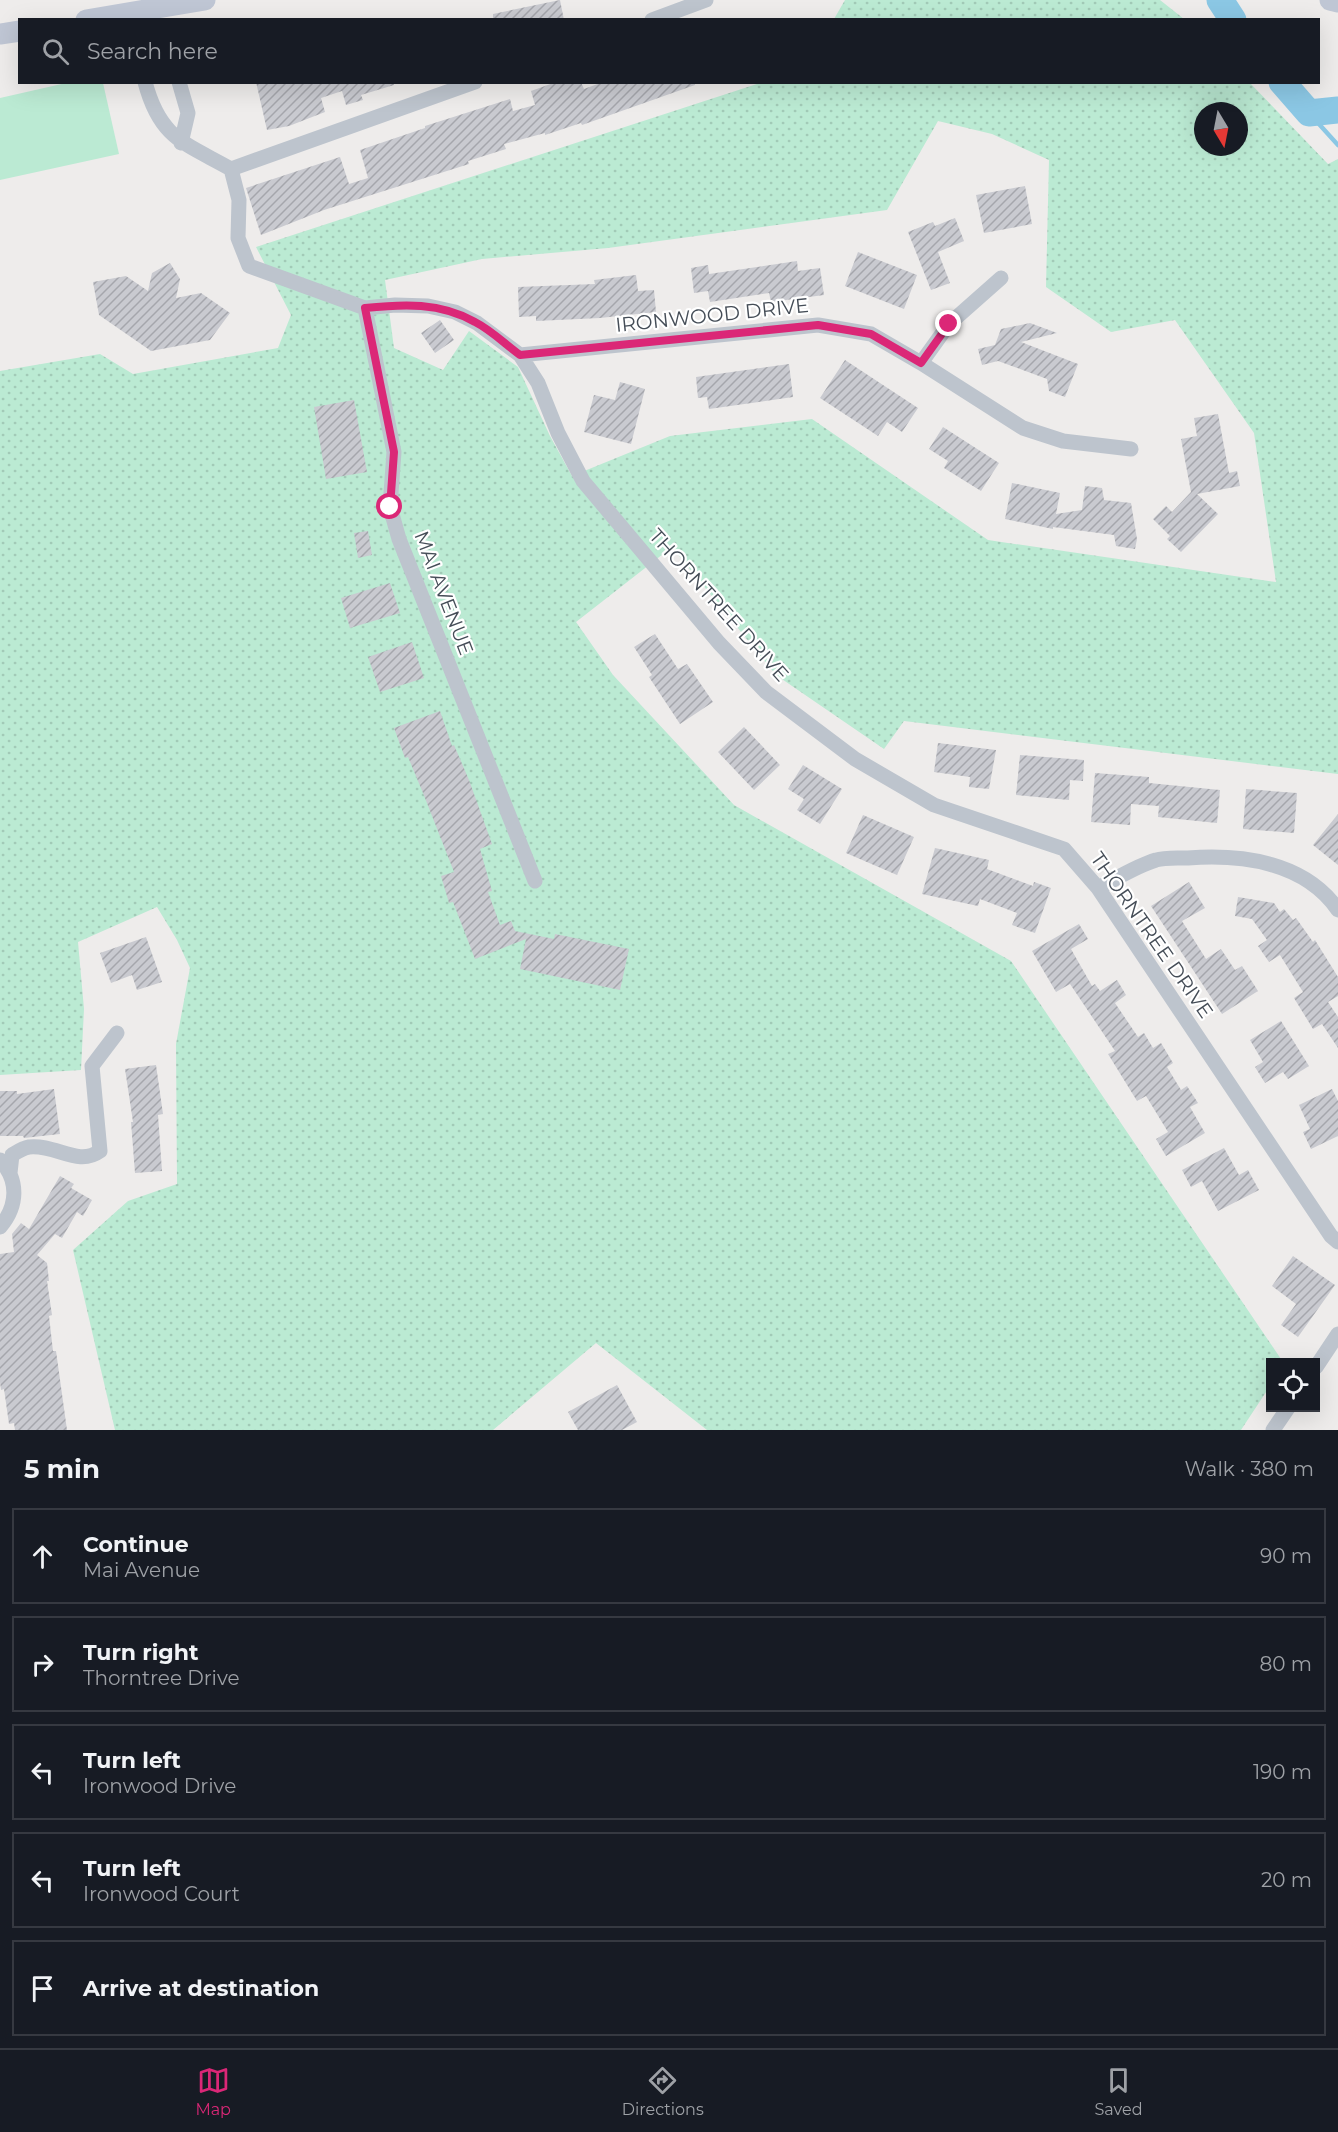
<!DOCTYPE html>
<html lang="en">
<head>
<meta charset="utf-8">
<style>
	body { margin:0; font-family:Montserrat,sans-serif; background:#242831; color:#f1f3f6 }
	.controls { position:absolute; right:18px; bottom:18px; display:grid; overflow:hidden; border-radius:0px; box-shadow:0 6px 24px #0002 }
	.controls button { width:54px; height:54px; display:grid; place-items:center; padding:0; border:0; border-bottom:2px solid #363941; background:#171b24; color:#f1f3f6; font:30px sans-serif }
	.compass { position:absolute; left:1194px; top:102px; width:54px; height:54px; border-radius:50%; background:#171b24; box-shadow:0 6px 24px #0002; rotate:170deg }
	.stop { position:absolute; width:18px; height:18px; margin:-14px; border:4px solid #db2777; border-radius:50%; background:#fff }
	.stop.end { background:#db2777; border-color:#fff; box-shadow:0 2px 6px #0008 }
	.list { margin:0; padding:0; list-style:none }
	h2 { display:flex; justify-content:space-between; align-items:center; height:78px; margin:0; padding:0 24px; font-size:26px }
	h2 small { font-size:20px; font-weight:400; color:#9ea1a6 }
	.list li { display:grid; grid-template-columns:39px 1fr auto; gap:18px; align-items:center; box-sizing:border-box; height:96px; margin:0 12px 12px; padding:0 12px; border:2px solid #363941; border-radius:0px }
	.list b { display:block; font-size:22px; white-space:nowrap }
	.list p { margin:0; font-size:20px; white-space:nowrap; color:#9ea1a6 }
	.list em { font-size:20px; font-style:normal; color:#9ea1a6 }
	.icon { flex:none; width:33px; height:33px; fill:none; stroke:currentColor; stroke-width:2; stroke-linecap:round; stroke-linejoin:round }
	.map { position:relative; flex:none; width:1338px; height:1430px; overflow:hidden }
	.search { position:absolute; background:#171b24; box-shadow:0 6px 24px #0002; left:18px; right:18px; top:18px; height:66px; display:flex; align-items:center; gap:15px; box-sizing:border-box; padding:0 21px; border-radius:0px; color:#9ea1a6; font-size:22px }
	.sheet { height:618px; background:#171b24 }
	nav { display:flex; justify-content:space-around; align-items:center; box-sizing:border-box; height:84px; border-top:2px solid #363941; background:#171b24; font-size:16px; color:#9ea1a6 }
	nav a { display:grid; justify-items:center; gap:3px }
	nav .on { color:#db2777 }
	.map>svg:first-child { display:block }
	.grass { fill:url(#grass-dots); fill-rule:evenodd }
	.pitch { fill:#bbead3 }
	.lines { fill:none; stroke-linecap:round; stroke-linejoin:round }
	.stream { stroke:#8bc7e4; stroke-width:4.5 }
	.river { stroke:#8bc7e4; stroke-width:27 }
	.building { fill:url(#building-hatch) }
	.minor { stroke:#bdc4cd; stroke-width:15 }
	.secondary { stroke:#bfc6d4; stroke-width:21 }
	.route { stroke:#db2777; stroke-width:8 }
	.labels { text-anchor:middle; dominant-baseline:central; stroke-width:4.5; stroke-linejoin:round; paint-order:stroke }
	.street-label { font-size:20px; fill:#454d57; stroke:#fff }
</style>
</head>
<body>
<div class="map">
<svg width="1338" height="1430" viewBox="0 0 1338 1430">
	<defs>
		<pattern id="grass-dots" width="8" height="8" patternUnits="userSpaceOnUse" patternTransform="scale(1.5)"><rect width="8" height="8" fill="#bbead3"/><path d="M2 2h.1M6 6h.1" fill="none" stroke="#a2cab7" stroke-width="1.8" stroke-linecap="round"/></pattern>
		<pattern id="building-hatch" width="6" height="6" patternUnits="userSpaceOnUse" patternTransform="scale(1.5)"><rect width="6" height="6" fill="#c9cad0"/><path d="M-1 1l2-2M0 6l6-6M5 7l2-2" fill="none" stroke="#a5a6ac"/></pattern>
	</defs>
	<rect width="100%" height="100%" fill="#eeeceb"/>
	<path class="grass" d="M 845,0 L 1160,0 L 1184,19 L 834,19 Z
		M 760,83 L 1250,83 L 1328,164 L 1338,159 L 1338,774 L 904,721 L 884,749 L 776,675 L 672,547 L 576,622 L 613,675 L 734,805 L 1011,961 L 1283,1362 L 1270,1362 L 1270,1386 L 1241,1430 L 707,1430 L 596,1343 L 493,1430 L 115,1430 L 73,1250 L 128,1201 L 177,1184 L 176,1044 L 190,968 L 177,940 L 157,907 L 78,942 L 84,1009 L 81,1070 L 0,1075 L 0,371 L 100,354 L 133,374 L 278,348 L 291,315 L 256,247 ZM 1203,111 L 1239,111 L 1239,147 L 1203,147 ZM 938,121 L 992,134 L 1049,160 L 1046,287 L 1111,332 L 1175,320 L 1254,433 L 1276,582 L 988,540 L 812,419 L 670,436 L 572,476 L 550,436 L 518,367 L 469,331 L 443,370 L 394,348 L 385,280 L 482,259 L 608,248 L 887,210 Z"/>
	<path class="pitch" d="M 66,83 L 103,83 L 119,154 L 0,180 L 0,98 Z"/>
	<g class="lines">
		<path class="stream" d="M 1309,113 L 1338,145"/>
		<path class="river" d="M 1220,0 L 1233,20
			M 1282,82 L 1309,113 L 1338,110"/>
	</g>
	<path class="building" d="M 560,0 L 564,20 L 493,20 L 493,14 Z
		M 256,82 L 394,82 L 394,85 L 361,95 L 363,100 L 346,105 L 342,91 L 321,98 L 325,112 L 289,126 L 267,130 Z
		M 556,82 L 581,82 L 584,89 L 603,82 L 695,82 L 695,85 L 582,125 L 581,123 L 545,135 L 545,133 L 504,144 L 506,149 L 468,161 L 469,164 L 324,210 L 261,235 L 246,188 L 340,157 L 349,184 L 368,178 L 360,150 L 425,128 L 425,126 L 510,99 L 513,111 L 535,105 L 531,91 Z
		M 1025,186 L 1032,224 L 984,233 L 976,195 Z
		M 955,218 L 964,241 L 938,252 L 950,283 L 931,290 L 908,232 L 933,222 L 935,226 Z
		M 858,252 L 917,275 L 904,309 L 845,286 Z
		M 797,261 L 798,271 L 820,268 L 824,295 L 771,302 L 769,293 L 710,302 L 708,291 L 694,293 L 691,268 L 708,265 L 709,274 Z
		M 170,263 L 180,279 L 176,298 L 201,293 L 230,313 L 210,340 L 151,351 L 99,315 L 93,282 L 126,276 L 148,291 L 152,273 Z
		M 636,275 L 638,291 L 654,290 L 656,312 L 600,318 L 536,321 L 536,316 L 519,317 L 518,287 L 595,284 L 594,280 Z
		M 440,320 L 454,340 L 435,353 L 421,333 Z
		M 1030,323 L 1057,333 L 1021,342 L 1078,364 L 1065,397 L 1049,391 L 1047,379 L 998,361 L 982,365 L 978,349 L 995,345 L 1001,329 Z
		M 845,360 L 918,408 L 902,432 L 887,422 L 878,436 L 820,398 Z
		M 789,364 L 793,397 L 709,409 L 707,397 L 698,398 L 696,377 Z
		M 620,382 L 645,389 L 631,444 L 584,432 L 594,395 L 615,400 Z
		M 354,400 L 367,472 L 326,479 L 314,407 Z
		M 1218,414 L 1229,473 L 1237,471 L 1240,486 L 1197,494 L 1218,514 L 1181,552 L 1167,539 L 1170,536 L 1153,519 L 1166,506 L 1172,512 L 1191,492 L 1181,439 L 1197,436 L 1194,418 Z
		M 943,427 L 999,463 L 981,491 L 944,468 L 948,461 L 929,449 Z
		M 1012,483 L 1060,493 L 1056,514 L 1082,510 L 1085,486 L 1102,488 L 1104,500 L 1131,503 L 1137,539 L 1135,549 L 1116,546 L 1114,535 L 1053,527 L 1053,529 L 1005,519 Z
		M 368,531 L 372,555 L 358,558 L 354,533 Z
		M 390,583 L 400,613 L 350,628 L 341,598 Z
		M 655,634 L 678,669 L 687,664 L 713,702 L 680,724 L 649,677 L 652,675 L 634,647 Z
		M 412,642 L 424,678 L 380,692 L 368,657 Z
		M 440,711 L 452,746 L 454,745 L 469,780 L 492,844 L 480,849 L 492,891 L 488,892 L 500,925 L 511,921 L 515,931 L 554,939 L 555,934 L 629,949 L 620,990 L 520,969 L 526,939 L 475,959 L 453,902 L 449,903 L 441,876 L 454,872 L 423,793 L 408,757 L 405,758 L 394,728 Z
		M 744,727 L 780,765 L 754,790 L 718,752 Z
		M 938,743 L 996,750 L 989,789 L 969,787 L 970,777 L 934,772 Z
		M 1020,755 L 1084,760 L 1083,781 L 1070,780 L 1069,800 L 1016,795 Z
		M 803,765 L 842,789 L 820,824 L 797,810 L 804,799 L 788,789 Z
		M 1095,773 L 1149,777 L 1149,783 L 1220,790 L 1217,823 L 1158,817 L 1159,806 L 1131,804 L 1130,825 L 1091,822 Z
		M 1246,789 L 1297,793 L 1294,833 L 1243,829 Z
		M 1338,814 L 1338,865 L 1313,845 Z
		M 863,815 L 914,837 L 897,875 L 846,853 Z
		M 935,848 L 989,860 L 987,869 L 1033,886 L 1034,882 L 1051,888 L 1035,933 L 1012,925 L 1017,913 L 980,899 L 978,906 L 922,894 Z
		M 1189,882 L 1205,908 L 1182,921 L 1206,959 L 1221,949 L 1235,970 L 1242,966 L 1258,991 L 1222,1014 L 1151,906 Z
		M 1238,897 L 1274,903 L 1280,912 L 1284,909 L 1293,920 L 1296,918 L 1313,942 L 1315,940 L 1338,977 L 1338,996 L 1328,1002 L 1338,1017 L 1338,1048 L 1322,1024 L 1313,1029 L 1294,998 L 1303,992 L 1280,955 L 1269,962 L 1258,946 L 1267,940 L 1252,919 L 1235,916 Z
		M 1079,924 L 1088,939 L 1071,949 L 1092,986 L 1095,984 L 1100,991 L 1117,980 L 1126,995 L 1115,1003 L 1138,1037 L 1144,1033 L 1153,1048 L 1161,1043 L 1173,1063 L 1167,1067 L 1181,1090 L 1187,1086 L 1198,1103 L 1190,1107 L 1205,1133 L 1166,1156 L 1156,1139 L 1168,1132 L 1146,1096 L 1137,1101 L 1108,1054 L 1115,1051 L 1070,984 L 1056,992 L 1032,951 Z
		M 146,937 L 162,982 L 137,990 L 132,975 L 111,983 L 100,953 Z
		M 1281,1021 L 1309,1066 L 1288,1079 L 1283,1072 L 1265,1083 L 1255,1067 L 1263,1062 L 1250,1040 Z
		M 156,1065 L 163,1114 L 158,1115 L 162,1171 L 135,1173 L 131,1122 L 133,1122 L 125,1069 Z
		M 54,1089 L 60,1134 L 24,1138 L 23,1136 L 0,1136 L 0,1091 L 17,1091 L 17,1094 Z
		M 1332,1089 L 1338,1101 L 1338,1136 L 1311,1149 L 1303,1132 L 1310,1129 L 1299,1105 Z
		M 1224,1148 L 1239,1175 L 1248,1170 L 1259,1190 L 1218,1211 L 1202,1181 L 1191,1187 L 1182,1170 Z
		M 60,1176 L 74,1184 L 71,1188 L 92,1200 L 83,1216 L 77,1212 L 62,1238 L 55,1234 L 37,1255 L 47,1263 L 49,1281 L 47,1281 L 52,1315 L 49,1316 L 53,1351 L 56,1351 L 67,1430 L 15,1430 L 14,1423 L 9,1424 L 4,1389 L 1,1390 L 0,1382 L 0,1254 L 14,1252 L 12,1234 L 21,1223 L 29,1229 Z
		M 1293,1256 L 1335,1285 L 1298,1337 L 1281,1325 L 1296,1304 L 1272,1286 Z
		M 617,1385 L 637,1422 L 622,1430 L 578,1430 L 568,1412 Z"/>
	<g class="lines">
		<path class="minor" d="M 652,20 L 706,0
			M 145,82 C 160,139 185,143 231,169 L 239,200 L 238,238 L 249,266 L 365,308 L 395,305 L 428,306 L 455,312 L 477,323 L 520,355 L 538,383 L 558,433 L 583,481 L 719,643 L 766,692 L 855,759 L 934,805 L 1064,849 L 1098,888 L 1331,1236 L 1338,1242
			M 179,82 L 188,113 L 181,143
			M 231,169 L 475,82
			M 365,308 L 394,452 L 390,507 L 399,539 L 535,881
			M 520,355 L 818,325 L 871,334 L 921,363 L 1023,428 L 1063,441 L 1131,449
			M 921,363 L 949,324 L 1001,278
			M 1098,888 C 1116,879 1136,866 1156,860 C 1165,857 1178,858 1188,858 C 1242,854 1305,862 1338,910
			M 0,1160 C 19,1180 18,1206 0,1227
			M 10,1173 L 12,1155 C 17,1152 23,1148 29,1147 C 56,1144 78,1167 100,1151 L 92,1066 L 117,1033
			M 1316,1367 L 1338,1334
			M 1273,1430 L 1288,1408"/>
		<path class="secondary" d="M 1330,0 L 1338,2
			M 86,20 L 205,0
			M 0,34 L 20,31"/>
	</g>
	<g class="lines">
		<path class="route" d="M 390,507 L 394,452 L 365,308 C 403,304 440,302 475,322 C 491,330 505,344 520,355 L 818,325 L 871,334 L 921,363 L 949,324"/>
	</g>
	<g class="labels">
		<g class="street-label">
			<text transform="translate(712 315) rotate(-6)">IRONWOOD DRIVE</text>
			<text transform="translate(444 593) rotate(69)">MAI AVENUE</text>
			<text transform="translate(719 605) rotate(48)">THORNTREE DRIVE</text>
			<text transform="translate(1152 935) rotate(55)">THORNTREE DRIVE</text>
		</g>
	</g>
</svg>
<div class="controls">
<button><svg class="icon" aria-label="locate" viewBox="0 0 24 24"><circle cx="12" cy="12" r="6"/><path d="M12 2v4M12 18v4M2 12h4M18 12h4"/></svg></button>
</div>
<svg class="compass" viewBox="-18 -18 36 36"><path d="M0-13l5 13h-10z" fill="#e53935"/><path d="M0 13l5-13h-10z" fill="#9ea1a6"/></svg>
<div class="stop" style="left:390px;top:507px"></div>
<div class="stop end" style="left:949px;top:324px"></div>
<div class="search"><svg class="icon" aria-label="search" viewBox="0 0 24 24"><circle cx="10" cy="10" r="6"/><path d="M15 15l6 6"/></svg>Search here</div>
</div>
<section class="sheet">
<h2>5 min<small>Walk · 380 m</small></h2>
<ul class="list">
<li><svg class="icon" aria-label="ahead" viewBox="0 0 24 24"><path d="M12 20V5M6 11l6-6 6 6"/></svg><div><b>Continue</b><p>Mai Avenue</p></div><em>90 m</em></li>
<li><svg class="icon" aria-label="right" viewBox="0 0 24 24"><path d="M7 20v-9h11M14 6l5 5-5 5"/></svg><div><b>Turn right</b><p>Thorntree Drive</p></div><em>80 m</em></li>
<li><svg class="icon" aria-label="left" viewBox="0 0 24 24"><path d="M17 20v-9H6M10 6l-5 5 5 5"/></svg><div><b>Turn left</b><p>Ironwood Drive</p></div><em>190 m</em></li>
<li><svg class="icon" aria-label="left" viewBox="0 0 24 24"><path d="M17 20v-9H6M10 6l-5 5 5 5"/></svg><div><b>Turn left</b><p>Ironwood Court</p></div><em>20 m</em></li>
<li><svg class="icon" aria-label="arrive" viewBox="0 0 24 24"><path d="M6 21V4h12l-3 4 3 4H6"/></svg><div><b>Arrive at destination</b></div></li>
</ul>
</section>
<nav>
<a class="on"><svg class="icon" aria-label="map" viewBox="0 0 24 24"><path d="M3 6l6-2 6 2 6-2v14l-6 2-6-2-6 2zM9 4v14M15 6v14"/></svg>Map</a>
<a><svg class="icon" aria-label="directions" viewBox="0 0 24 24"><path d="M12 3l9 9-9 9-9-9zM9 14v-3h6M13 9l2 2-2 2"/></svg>Directions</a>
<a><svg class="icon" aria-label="saved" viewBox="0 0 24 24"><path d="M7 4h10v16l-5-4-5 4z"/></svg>Saved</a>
</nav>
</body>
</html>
